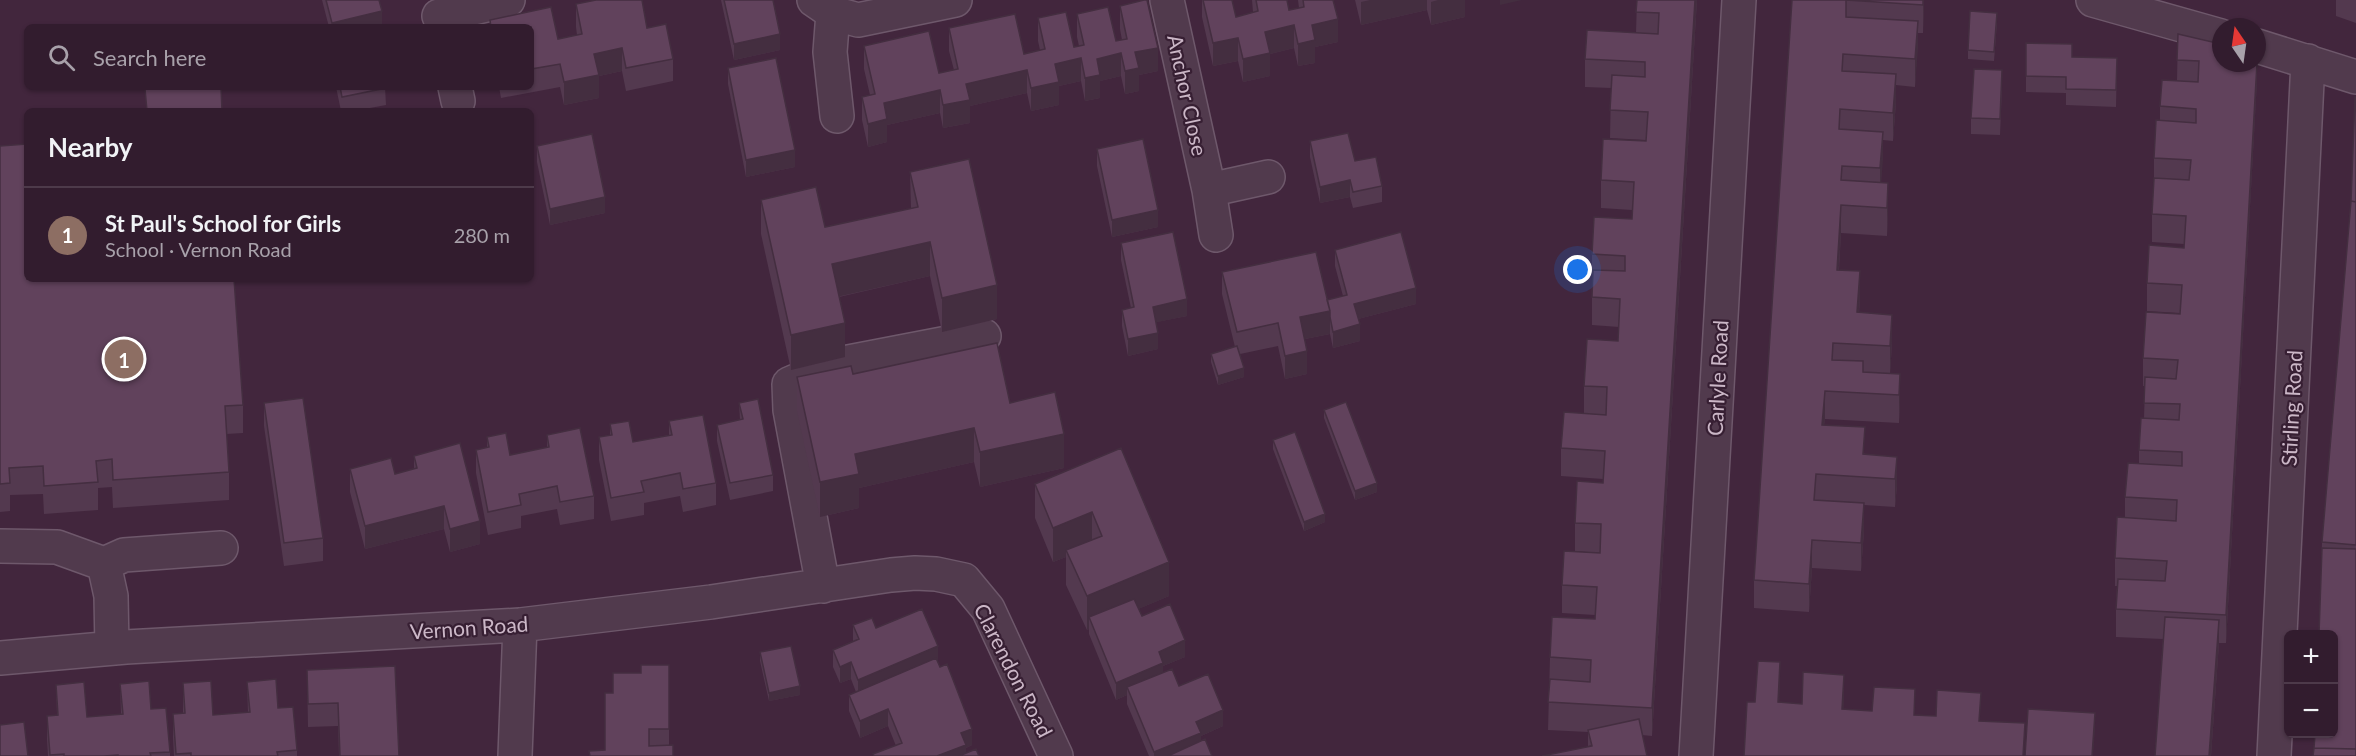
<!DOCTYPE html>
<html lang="en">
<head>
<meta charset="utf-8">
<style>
	body { margin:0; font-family:Lato,sans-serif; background:#3a2536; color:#f1f3f6 }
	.controls { position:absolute; right:18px; bottom:18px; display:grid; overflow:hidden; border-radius:9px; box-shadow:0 2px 4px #0004 }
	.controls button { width:54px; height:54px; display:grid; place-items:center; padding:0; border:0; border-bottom:2px solid #4d3a4a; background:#321c2e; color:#f1f3f6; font:30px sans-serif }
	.compass { position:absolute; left:2212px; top:18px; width:54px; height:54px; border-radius:50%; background:#321c2e; box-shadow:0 2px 4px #0004; rotate:347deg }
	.you { position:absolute; left:1578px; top:270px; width:21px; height:21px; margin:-15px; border:4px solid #fff; border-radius:50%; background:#1a73e8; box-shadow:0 0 0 9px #1a73e833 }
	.badge { display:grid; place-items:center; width:39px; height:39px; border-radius:50%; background:#f88fe4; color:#fff; font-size:20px; font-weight:700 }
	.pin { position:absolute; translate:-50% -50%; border:3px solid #fff; box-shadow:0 2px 6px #0006 }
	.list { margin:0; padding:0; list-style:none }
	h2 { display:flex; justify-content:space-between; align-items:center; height:78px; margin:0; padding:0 24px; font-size:26px }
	h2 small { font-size:20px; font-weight:400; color:#a8a1aa }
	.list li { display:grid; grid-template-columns:39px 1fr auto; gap:18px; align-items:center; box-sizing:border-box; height:96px; padding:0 24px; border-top:2px solid #4d3a4a }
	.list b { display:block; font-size:22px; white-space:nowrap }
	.list p { margin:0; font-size:20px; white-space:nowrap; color:#a8a1aa }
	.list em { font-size:20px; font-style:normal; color:#a8a1aa }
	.icon { flex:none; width:33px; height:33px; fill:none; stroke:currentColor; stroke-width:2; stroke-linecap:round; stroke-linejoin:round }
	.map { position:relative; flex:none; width:2356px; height:756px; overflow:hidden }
	.search { position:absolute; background:#321c2e; box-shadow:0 2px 4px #0004; left:24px; top:24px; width:510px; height:66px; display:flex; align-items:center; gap:15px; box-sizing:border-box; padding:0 21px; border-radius:9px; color:#a8a1aa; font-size:22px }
	.panel { position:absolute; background:#321c2e; box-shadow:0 2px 4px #0004; left:24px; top:108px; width:510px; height:174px; border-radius:9px }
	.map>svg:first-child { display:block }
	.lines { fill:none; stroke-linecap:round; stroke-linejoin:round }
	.minor-casing { stroke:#6e586b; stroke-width:36 }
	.minor { stroke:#513a4d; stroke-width:33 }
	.wall { fill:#53394f }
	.shaded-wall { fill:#442e40 }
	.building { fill:#61425c; stroke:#442e40; stroke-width:1.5 }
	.labels { text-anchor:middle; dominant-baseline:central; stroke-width:4.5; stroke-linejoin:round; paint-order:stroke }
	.street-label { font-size:21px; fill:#cbb7c7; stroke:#371f33 }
</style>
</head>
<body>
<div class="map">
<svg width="2356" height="756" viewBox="0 0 2356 756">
	<rect width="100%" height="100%" fill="#42263d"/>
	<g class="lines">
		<defs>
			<path id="minor" d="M 814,0 L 833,13 L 858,20 L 955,0
				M 1167,0 L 1209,190 L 1216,235
				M 2093,0 L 2221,36
				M 833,13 L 830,52 L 837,116
				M 439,16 L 508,0
				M 2257,46 L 2356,77
				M 455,87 L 458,101
				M 1209,190 L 1268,177
				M 0,546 L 57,547 L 104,564 L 111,596 L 112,648
				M 104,564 L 124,555 L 221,548
				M 823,586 L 790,410 L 789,384 L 833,365 L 984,336
				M 0,658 L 126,647 L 520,625 L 711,602 L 891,575 L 915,573 L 936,574 L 964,580 L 988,609 L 1056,756
				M 515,756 L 520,625
				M 1696,756 L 1739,0
				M 2274,756 L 2308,61"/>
		</defs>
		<use href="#minor" class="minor-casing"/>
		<use href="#minor" class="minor"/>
	</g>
	<path class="wall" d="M 322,0 L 379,0 L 382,27 L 329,27 Z
		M 596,0 L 642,0 L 647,28 L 666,24 L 673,59 L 673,81 L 626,91 L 622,71 L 599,76 L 599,98 L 564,105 L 560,87 L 501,98 L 499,87 L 531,87 L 531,27 L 490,27 L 490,20 L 551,7 L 558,39 L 577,35 L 576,27 L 576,4 Z
		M 721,0 L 773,0 L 780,50 L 734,60 Z
		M 1202,0 L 1232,0 L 1236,17 L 1253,12 L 1252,0 L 1287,0 L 1289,10 L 1299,8 L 1298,0 L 1333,0 L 1338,42 L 1315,47 L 1315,63 L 1298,66 L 1294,48 L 1270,54 L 1270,76 L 1243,82 L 1238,61 L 1213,66 L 1202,17 Z
		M 1355,0 L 1465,0 L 1465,17 L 1431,25 L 1427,10 L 1361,25 Z
		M 1637,0 L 1697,0 L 1652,736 L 1642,735 L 1588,746 L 1588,732 L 1548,730 L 1550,657 L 1595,619 L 1595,615 L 1562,613 L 1562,585 L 1600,553 L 1575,551 L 1575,523 L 1603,483 L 1603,479 L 1561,476 L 1561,448 L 1584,413 L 1584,386 L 1618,341 L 1619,327 L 1592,325 L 1592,254 L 1632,219 L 1632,210 L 1601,208 L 1601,180 L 1646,141 L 1646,140 L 1610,138 L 1611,88 L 1585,87 L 1585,59 L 1636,33 Z
		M 1792,0 L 1924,0 L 1923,33 L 1918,33 L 1915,87 L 1896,85 L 1896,102 L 1893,141 L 1883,140 L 1881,182 L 1888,211 L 1887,236 L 1841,233 L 1839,270 L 1860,299 L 1859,313 L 1892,343 L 1890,374 L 1900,374 L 1900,402 L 1899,423 L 1825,419 L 1824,425 L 1865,454 L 1897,457 L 1897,485 L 1895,507 L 1864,505 L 1864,531 L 1861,571 L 1812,568 L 1809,612 L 1754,608 L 1754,580 Z
		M 2336,0 L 2356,0 L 2356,23 L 2336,16 Z
		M 1120,6 L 1158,71 L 1139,75 L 1139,91 L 1125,94 L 1121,76 L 1100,81 L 1100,98 L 1085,101 L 1081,81 L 1059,86 L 1059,105 L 1031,111 L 1027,93 L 970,106 L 970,123 L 943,128 L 940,113 L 887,125 L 887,142 L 868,147 L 862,120 L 862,97 L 870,95 L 864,69 L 864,46 L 939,73 L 954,70 L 949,51 L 949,28 L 1024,54 L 1040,50 L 1038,41 L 1038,18 L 1074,47 L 1079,46 L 1077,37 L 1077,14 L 1116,41 L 1122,40 L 1120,29 Z
		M 1997,22 L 1994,61 L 1968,59 L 1968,50 Z
		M 2178,34 L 2257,80 L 2226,643 L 2219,643 L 2211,756 L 2155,756 L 2163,639 L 2116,637 L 2116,609 L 2117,586 L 2115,586 L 2115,558 L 2125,518 L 2125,497 L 2139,464 L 2139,450 L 2144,418 L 2145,386 L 2143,386 L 2143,358 L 2180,314 L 2180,313 L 2147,311 L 2147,283 L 2184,248 L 2184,244 L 2152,242 L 2152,214 L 2154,178 L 2154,158 L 2160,121 L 2160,106 L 2177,80 Z
		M 2026,43 L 2072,57 L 2117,58 L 2116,107 L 2066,105 L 2066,93 L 2026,92 Z
		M 728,68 L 795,167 L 746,177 L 728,84 Z
		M 2002,86 L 2000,135 L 1971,134 L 1971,118 Z
		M 336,87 L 385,87 L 386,105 L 354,111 L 341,111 Z
		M 2356,97 L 2356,756 L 2319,634 L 2322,542 L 2351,201 Z
		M 1310,141 L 1355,161 L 1382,186 L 1382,202 L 1353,208 L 1350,197 L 1320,203 L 1310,157 Z
		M 0,146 L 243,405 L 243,433 L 226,434 L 229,472 L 229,500 L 113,508 L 112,487 L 98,488 L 98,510 L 44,514 L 43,494 L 10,495 L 10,511 L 0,512 Z
		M 537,146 L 605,213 L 550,225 L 537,162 Z
		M 1097,149 L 1158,227 L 1112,237 L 1097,166 Z
		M 910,172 L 997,319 L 942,332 L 930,276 L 839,297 L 845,357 L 791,370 L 761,234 L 761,200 L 825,227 L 911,209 Z
		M 1121,243 L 1187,316 L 1156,322 L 1158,349 L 1128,356 L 1122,326 L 1122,310 L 1131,308 L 1121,260 Z
		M 1335,250 L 1416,304 L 1358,319 L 1360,341 L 1333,348 L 1330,334 L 1305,339 L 1307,374 L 1285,379 L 1278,346 L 1240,354 L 1244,377 L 1218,385 L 1211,362 L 1211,354 L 1235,347 L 1222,294 L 1222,272 L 1327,300 L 1343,296 L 1335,266 Z
		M 853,374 L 1010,403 L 1064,468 L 980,487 L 974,462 L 859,488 L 859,508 L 820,517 L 797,411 L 797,377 Z
		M 264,403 L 323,538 L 323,561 L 284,566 L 264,426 Z
		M 739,403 L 773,475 L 773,491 L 730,500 L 717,441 L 717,425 L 740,420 Z
		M 1324,410 L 1377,492 L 1355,500 L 1324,418 Z
		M 669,421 L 716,483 L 716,505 L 683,512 L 680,496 L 644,503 L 644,515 L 611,521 L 599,460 L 599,437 L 610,435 L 610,424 L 633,442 L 669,435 Z
		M 547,435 L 594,496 L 594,519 L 560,525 L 557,509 L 521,516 L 521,528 L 488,535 L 476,473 L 476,450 L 487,448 L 487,437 L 510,455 L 547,448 Z
		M 1273,440 L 1325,522 L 1304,531 L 1273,449 Z
		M 1121,448 L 1169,596 L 1138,609 L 1142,616 L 1185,657 L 1163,666 L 1163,672 L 1223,726 L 1201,736 L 1201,741 L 1212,756 L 1149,756 L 1127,704 L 1127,695 L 1116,700 L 1089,634 L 1089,629 L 1087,630 L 1066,585 L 1066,557 L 1053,562 L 1035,518 L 1035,484 Z
		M 414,456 L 480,544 L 450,552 L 444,529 L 365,549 L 350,492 L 350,469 L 395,474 L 414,469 Z
		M 853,625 L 876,628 L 938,662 L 972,745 L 966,748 L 966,753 L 979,756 L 873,756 L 873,754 L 896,746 L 888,726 L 860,738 L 849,711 L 849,695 L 856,692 L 851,679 L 840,683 L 833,667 L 833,650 L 853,642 Z
		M 760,652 L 800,695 L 769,701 L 760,661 Z
		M 669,665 L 669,745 L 605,750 L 613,693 L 641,673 Z
		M 307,670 L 399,756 L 339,756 L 338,726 L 308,727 Z
		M 247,682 L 278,708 L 297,750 L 297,756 L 174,756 L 173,737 L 173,714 L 183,713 L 183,683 L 213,715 L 248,713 Z
		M 120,684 L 151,709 L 170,752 L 170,756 L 48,756 L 47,739 L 47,716 L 57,715 L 56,685 L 87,717 L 121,714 Z"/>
	<path class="shaded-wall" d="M 1370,0 L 1427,0 L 1427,10 L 1361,25 L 1361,2 Z
		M 1438,0 L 1465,0 L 1465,17 L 1431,25 L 1431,2 Z
		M 1500,0 L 1522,0 L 1500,5 Z
		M 1695,0 L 1697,0 L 1652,736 L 1652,708 Z
		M 1923,0 L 1924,0 L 1923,33 Z
		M 382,11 L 382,27 L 332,27 L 332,23 Z
		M 1338,19 L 1338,42 L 1315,47 L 1315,63 L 1298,66 L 1298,44 L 1312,25 Z
		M 1918,21 L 1918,49 L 1915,87 L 1915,59 Z
		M 1294,25 L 1294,48 L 1270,54 L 1270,76 L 1243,82 L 1243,59 L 1265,32 Z
		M 780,34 L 780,50 L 734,60 L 734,44 Z
		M 1238,38 L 1238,61 L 1213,66 L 1213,43 Z
		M 622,48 L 622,71 L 599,76 L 599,98 L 564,105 L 564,82 L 594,54 Z
		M 1158,48 L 1158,71 L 1139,75 L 1139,91 L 1125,94 L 1125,71 L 1135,52 Z
		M 2257,52 L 2257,80 L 2226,643 L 2226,615 Z
		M 1121,53 L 1121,76 L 1100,81 L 1100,98 L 1085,101 L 1085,78 L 1097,59 Z
		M 1081,58 L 1081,81 L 1059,86 L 1059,105 L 1031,111 L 1031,88 L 1055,64 Z
		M 1027,70 L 1027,93 L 970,106 L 970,123 L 943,128 L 943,105 L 966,84 Z
		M 1896,74 L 1896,102 L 1893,141 L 1893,113 Z
		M 940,90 L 940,113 L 887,125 L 887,142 L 868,147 L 868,124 L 884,103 Z
		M 1883,132 L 1883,160 L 1880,196 L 1880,168 Z
		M 795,150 L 795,167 L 746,177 L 746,160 Z
		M 1350,180 L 1350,197 L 1320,203 L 1320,187 Z
		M 1888,183 L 1888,211 L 1887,236 L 1887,208 Z
		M 605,197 L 605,213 L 550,225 L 550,209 Z
		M 1841,205 L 1841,233 L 1837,298 L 1837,270 Z
		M 1158,210 L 1158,227 L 1112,237 L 1112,220 Z
		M 930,242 L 930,276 L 832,298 L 832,264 Z
		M 1860,271 L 1860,299 L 1857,340 L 1857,312 Z
		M 997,285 L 997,319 L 942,332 L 942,298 Z
		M 1416,288 L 1416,304 L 1354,320 L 1354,304 Z
		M 1187,299 L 1187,316 L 1153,323 L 1153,307 Z
		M 1330,311 L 1330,334 L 1300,340 L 1300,317 Z
		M 1892,315 L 1892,343 L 1890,374 L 1890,346 Z
		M 845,323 L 845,357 L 791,370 L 791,335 Z
		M 1360,324 L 1360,341 L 1333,348 L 1333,332 Z
		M 1158,333 L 1158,349 L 1128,356 L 1128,339 Z
		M 1307,351 L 1307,374 L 1285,379 L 1285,356 Z
		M 1244,368 L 1244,377 L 1218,385 L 1218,376 Z
		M 1900,374 L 1900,402 L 1899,423 L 1899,395 Z
		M 1825,391 L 1825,419 L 1822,453 L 1822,425 Z
		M 974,428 L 974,462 L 859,488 L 859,508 L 820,517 L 820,482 L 855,454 Z
		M 1064,434 L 1064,468 L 980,487 L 980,452 Z
		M 1897,457 L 1897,485 L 1895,507 L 1895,479 Z
		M 1377,483 L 1377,492 L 1355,500 L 1355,491 Z
		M 1864,503 L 1864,531 L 1861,571 L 1861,543 Z
		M 444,506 L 444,529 L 365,549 L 365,526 Z
		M 1092,512 L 1092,546 L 1066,550 L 1066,557 L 1053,562 L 1053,528 Z
		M 1325,514 L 1325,522 L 1304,531 L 1304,522 Z
		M 480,521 L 480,544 L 450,552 L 450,529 Z
		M 1812,540 L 1812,568 L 1809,612 L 1809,584 Z
		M 1169,562 L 1169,596 L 1094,628 L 1089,617 L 1089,629 L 1087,630 L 1087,596 Z
		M 2219,620 L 2219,643 L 2211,756 L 2209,756 Z
		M 1185,640 L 1185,657 L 1163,666 L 1163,679 L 1127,687 L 1127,695 L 1116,700 L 1116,683 L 1159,652 Z
		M 938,646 L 938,663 L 858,696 L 858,680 Z
		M 851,662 L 851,679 L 840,683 L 840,667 Z
		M 1780,662 L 1780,690 L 1778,730 L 1778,702 Z
		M 1844,675 L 1844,703 L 1842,737 L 1842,709 Z
		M 800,686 L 800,695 L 769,701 L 769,693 Z
		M 888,709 L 888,726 L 860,738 L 860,721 Z
		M 1223,710 L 1223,726 L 1201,736 L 1201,749 L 1184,756 L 1154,756 L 1154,752 L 1196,722 Z
		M 2095,713 L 2095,730 L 2093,756 L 2092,756 Z
		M 972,729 L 972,745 L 966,748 L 966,756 L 937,756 L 961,733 Z"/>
	<path class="building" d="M 326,0 L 379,0 L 382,11 L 332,23 Z
		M 596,0 L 642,0 L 647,28 L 666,24 L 673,59 L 626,68 L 622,48 L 594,54 L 599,75 L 564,82 L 560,64 L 531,69 L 531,27 L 491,27 L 490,20 L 551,7 L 558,39 L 582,34 L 576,4 Z
		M 724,0 L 773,0 L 780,34 L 734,44 Z
		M 1144,0 L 1147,0 L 1158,48 L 1135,52 L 1139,68 L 1125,71 L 1121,53 L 1097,59 L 1100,75 L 1085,78 L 1081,58 L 1055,64 L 1059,82 L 1031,88 L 1027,70 L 966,84 L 970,100 L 943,105 L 940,90 L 884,103 L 887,119 L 868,124 L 862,97 L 875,94 L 864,46 L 929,31 L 939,73 L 958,69 L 949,28 L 1015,14 L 1024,54 L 1045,49 L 1038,18 L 1066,12 L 1074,47 L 1084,45 L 1077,14 L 1108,7 L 1116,41 L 1127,39 L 1120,6 Z
		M 1203,0 L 1232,0 L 1236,17 L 1258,11 L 1256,0 L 1287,0 L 1289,10 L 1304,7 L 1303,0 L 1333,0 L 1338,19 L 1312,25 L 1315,40 L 1298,44 L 1294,25 L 1265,32 L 1270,53 L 1243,59 L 1238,38 L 1213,43 Z
		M 1637,0 L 1695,0 L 1652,708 L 1548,702 L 1550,679 L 1590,682 L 1591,660 L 1550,657 L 1552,617 L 1595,619 L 1597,587 L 1562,585 L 1564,551 L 1600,553 L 1601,524 L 1575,523 L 1577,481 L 1603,483 L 1605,451 L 1561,448 L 1564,412 L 1606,415 L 1607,387 L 1584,386 L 1587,339 L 1618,341 L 1620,299 L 1592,297 L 1593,270 L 1625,271 L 1625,256 L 1592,254 L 1594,217 L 1632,219 L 1634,182 L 1601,180 L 1603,139 L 1646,141 L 1648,112 L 1610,110 L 1612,75 L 1645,77 L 1645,62 L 1585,59 L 1587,30 L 1658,34 L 1659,13 L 1636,12 Z
		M 1792,0 L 1923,0 L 1923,5 L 1846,0 L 1846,17 L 1918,21 L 1915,59 L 1843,54 L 1842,71 L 1896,74 L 1893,113 L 1840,109 L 1839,129 L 1883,132 L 1880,168 L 1842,166 L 1841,180 L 1888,183 L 1887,208 L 1841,205 L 1837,270 L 1860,271 L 1857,312 L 1892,315 L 1890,346 L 1833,343 L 1832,360 L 1863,361 L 1863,372 L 1900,374 L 1899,395 L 1825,391 L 1822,425 L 1865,427 L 1863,454 L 1897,457 L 1895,479 L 1816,474 L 1814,500 L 1864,503 L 1861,543 L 1812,540 L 1809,584 L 1754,580 Z
		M 1970,11 L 1997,13 L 1994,52 L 1968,50 Z
		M 2178,34 L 2221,44 L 2221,63 L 2257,63 L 2226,615 L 2116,609 L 2118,579 L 2165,581 L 2167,561 L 2115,558 L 2117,517 L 2176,521 L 2177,500 L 2125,497 L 2128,463 L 2182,466 L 2182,452 L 2139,450 L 2141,418 L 2179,420 L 2180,404 L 2144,403 L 2145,377 L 2176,379 L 2178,360 L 2143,358 L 2146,312 L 2180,314 L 2182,285 L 2147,283 L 2149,245 L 2184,248 L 2186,216 L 2152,214 L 2154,178 L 2189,180 L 2191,160 L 2154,158 L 2156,120 L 2196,123 L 2196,109 L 2160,106 L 2162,80 L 2198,82 L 2199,61 L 2177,60 Z
		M 2026,43 L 2072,44 L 2072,57 L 2117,58 L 2116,90 L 2066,89 L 2066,77 L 2026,76 Z
		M 776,58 L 795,150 L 746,160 L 728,68 Z
		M 1974,69 L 2002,70 L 2000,119 L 1971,118 Z
		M 172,87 L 221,87 L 222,111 L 147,111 L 145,89 Z
		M 340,87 L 385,87 L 386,88 L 342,97 Z
		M 2355,97 L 2356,97 L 2356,202 L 2351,201 Z
		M 1348,133 L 1355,161 L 1376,157 L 1382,186 L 1353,192 L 1350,180 L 1320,187 L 1310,141 Z
		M 592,134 L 605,197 L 550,209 L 537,146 Z
		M 1143,139 L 1158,210 L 1112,220 L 1097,149 Z
		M 27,144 L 27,279 L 234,279 L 243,405 L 225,406 L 229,472 L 113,480 L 112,459 L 96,461 L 98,482 L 44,486 L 43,466 L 9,468 L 10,483 L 0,484 L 0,146 Z
		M 969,159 L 997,285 L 942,298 L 930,242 L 832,264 L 845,323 L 791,335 L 761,200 L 816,187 L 825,227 L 918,207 L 910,172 Z
		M 2351,201 L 2356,202 L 2356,545 L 2322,542 Z
		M 1173,232 L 1187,299 L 1153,307 L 1158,333 L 1128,339 L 1122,310 L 1134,307 L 1121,243 Z
		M 1401,232 L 1416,288 L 1354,304 L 1360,324 L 1333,332 L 1330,317 L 1330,311 L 1327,300 L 1347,295 L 1335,250 Z
		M 1316,252 L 1330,311 L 1300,317 L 1307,351 L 1285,356 L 1278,323 L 1237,332 L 1222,272 Z
		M 997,343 L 1010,403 L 1055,392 L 1064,434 L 980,452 L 974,428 L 855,454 L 859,474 L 820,482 L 797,377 L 851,366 L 853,374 Z
		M 1237,346 L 1244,368 L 1218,376 L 1211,354 Z
		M 303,398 L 323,538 L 284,543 L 264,403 Z
		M 758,399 L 773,475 L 730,483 L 717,425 L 743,419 L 739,403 Z
		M 1346,402 L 1377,483 L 1355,491 L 1324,410 Z
		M 703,415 L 716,483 L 683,489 L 680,473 L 641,481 L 644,492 L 611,498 L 599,437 L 612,435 L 610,424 L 629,421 L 633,442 L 672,435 L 669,421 Z
		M 580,428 L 594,496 L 560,502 L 557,486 L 519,494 L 521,505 L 488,512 L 476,450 L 489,447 L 487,437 L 506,433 L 510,455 L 549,447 L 547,435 Z
		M 1295,432 L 1325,514 L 1304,522 L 1273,440 Z
		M 460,443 L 480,521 L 450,529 L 444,506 L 365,526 L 350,469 L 391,458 L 395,474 L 417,468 L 414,456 Z
		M 1121,448 L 1169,562 L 1087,596 L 1066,550 L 1102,536 L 1092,512 L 1053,528 L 1035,484 Z
		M 2322,548 L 2356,549 L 2356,749 L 2314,748 L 2315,734 L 2334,734 L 2334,634 L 2319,634 Z
		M 1134,599 L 1142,616 L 1170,604 L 1185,640 L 1159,652 L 1163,663 L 1116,683 L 1089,617 Z
		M 922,609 L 938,646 L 858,680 L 851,662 L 840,667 L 833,650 L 859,639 L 853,625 L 872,618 L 876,628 Z
		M 2165,617 L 2219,620 L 2209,756 L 2155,756 Z
		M 791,646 L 800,686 L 769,693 L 760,652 Z
		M 936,658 L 940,667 L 947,664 L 972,729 L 961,733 L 966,745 L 937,756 L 874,756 L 873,754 L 902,743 L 888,709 L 860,721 L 849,695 Z
		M 1758,661 L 1780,662 L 1778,702 L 1802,704 L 1803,672 L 1844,675 L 1842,709 L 1872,711 L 1874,687 L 1915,689 L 1914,715 L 1936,716 L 1937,690 L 1981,693 L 1979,721 L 2025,723 L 2023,756 L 1744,756 L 1747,702 L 1755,702 Z
		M 641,665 L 669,665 L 669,729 L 649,729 L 649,746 L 673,745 L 673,756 L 590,756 L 589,751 L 605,750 L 605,693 L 613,693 L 613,673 L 641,673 Z
		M 395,666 L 399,756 L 340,756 L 338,703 L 308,704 L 307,670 Z
		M 1172,669 L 1179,686 L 1208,674 L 1223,710 L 1196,722 L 1201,733 L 1154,752 L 1127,687 Z
		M 276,679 L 278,708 L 293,707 L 297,750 L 277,752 L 278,756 L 191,756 L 191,753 L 176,754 L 173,714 L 185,713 L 183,683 L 211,681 L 213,715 L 250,712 L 247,682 Z
		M 149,681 L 151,709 L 166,708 L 170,752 L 150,753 L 151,756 L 118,756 L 118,755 L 104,756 L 64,756 L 64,754 L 50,755 L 47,716 L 58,715 L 56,685 L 84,682 L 87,717 L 123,714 L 120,684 Z
		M 2028,709 L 2095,713 L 2092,756 L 2025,756 Z
		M 1639,719 L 1647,756 L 1542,756 L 1592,746 L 1588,730 Z
		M 24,722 L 28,756 L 0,756 L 0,725 Z
		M 1205,739 L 1212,756 L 1168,756 Z
		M 2314,748 L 2356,749 L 2356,756 L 2313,756 Z
		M 976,749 L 979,756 L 959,756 Z"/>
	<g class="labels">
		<g class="street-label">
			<text transform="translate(1188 95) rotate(78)">Anchor Close</text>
			<text transform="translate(1717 378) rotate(-87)">Carlyle Road</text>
			<text transform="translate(2291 408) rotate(-87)">Stirling Road</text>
			<text transform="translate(469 627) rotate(-4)">Vernon Road</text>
			<text transform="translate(1014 670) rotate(63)">Clarendon Road</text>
		</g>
	</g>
</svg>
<div class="controls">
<button>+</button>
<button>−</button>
</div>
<svg class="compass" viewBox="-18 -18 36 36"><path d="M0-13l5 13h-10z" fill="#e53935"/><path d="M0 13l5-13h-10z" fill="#a8a1aa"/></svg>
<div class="you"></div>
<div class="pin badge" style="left:124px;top:359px;background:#8d6e63">1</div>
<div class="search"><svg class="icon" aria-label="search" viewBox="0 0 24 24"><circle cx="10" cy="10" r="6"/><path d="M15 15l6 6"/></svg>Search here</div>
<section class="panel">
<h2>Nearby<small></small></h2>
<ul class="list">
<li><span class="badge" style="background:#8d6e63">1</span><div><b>St Paul's School for Girls</b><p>School · Vernon Road</p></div><em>280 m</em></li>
</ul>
</section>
</div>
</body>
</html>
